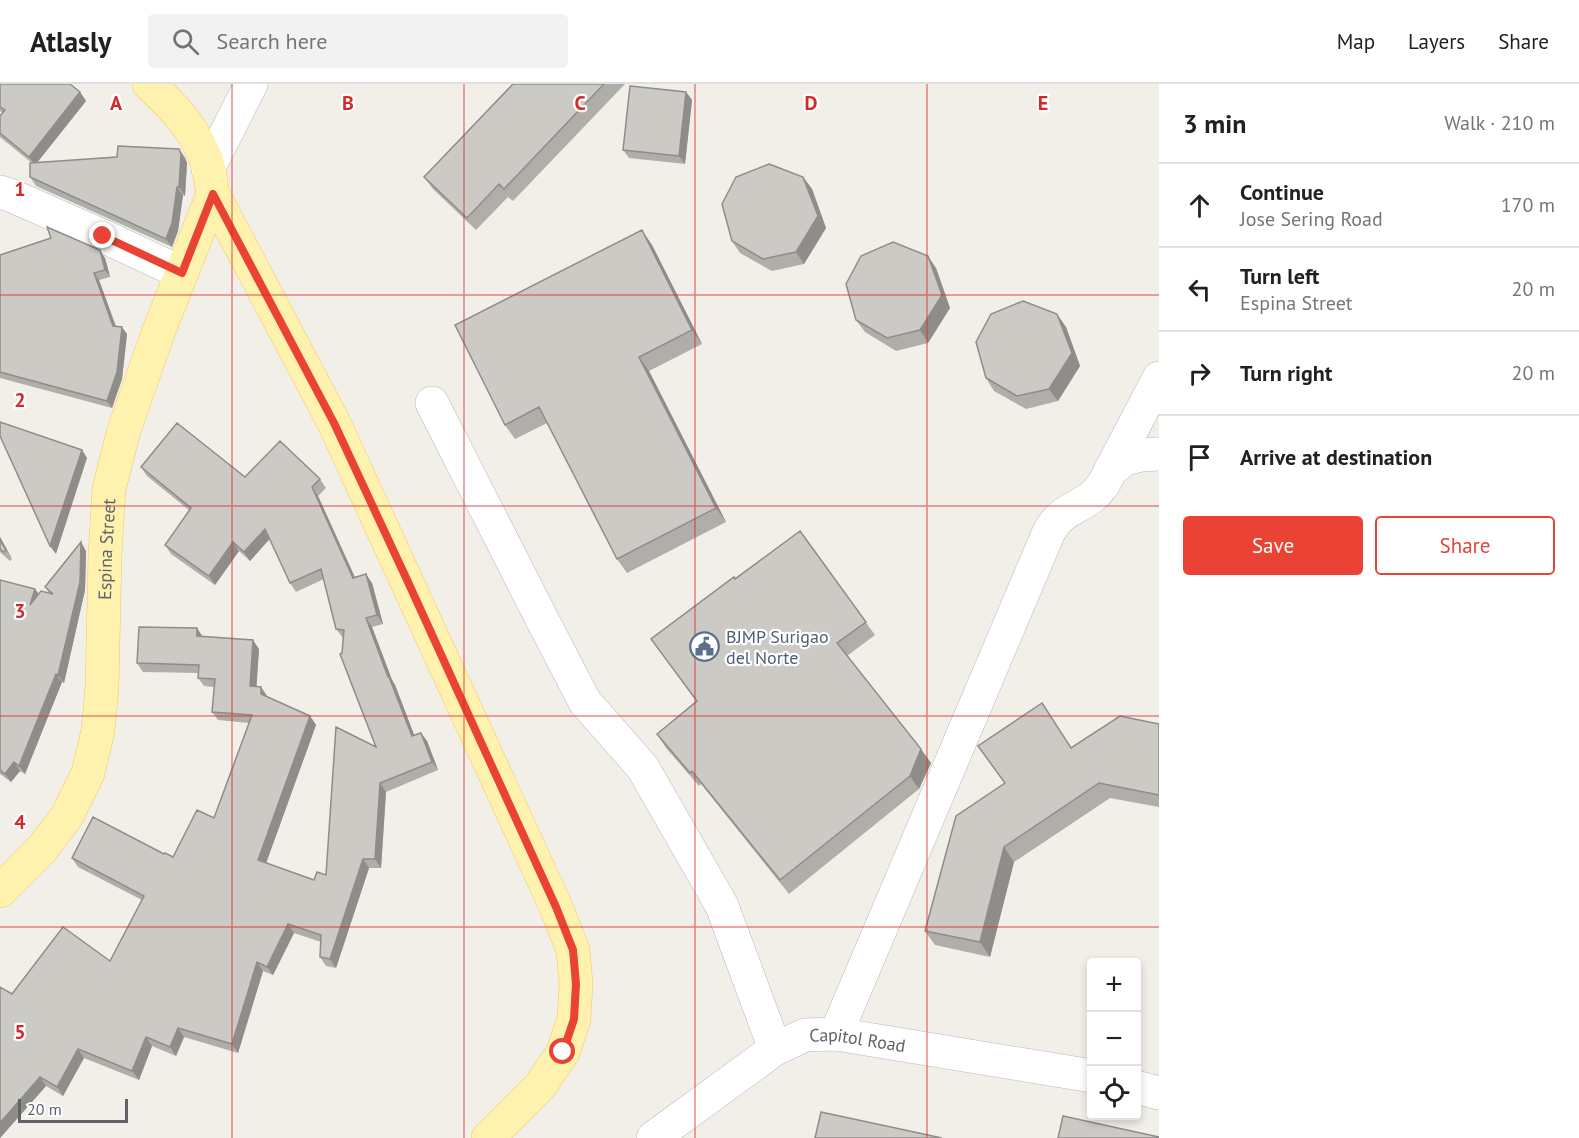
<!DOCTYPE html>
<html lang="en">
<head>
<meta charset="utf-8">
<style>
	body { margin:0; font-family:"PT Sans",sans-serif; background:#f2f2f2; color:#202124 }
	.controls { position:absolute; right:18px; bottom:18px; display:grid; overflow:hidden; border-radius:6px; box-shadow:0 3px 9px #0003 }
	.controls button { width:54px; height:54px; display:grid; place-items:center; padding:0; border:0; border-bottom:2px solid #e0e0e0; background:#fff; color:#202124; font:30px sans-serif }
	.scale { position:absolute; left:18px; bottom:15px; width:110px; box-sizing:border-box; padding-left:6px; border:3px solid #5f6368; border-top:0; font-size:16px; line-height:21px; white-space:nowrap; color:#5f6368; -webkit-text-stroke:4px #fff; paint-order:stroke }
	.stop { position:absolute; width:18px; height:18px; margin:-14px; border:4px solid #ea4335; border-radius:50%; background:#fff }
	.stop.end { background:#ea4335; border-color:#fff; box-shadow:0 2px 6px #0008 }
	.list { margin:0; padding:0; list-style:none }
	h2 { display:flex; justify-content:space-between; align-items:center; height:78px; margin:0; padding:0 24px; font-size:26px }
	h2 small { font-size:20px; font-weight:400; color:#757577 }
	.list li { display:grid; grid-template-columns:39px 1fr auto; gap:18px; align-items:center; box-sizing:border-box; height:84px; padding:0 24px; border-top:2px solid #e0e0e0 }
	.list b { display:block; font-size:22px; white-space:nowrap }
	.list p { margin:0; font-size:20px; white-space:nowrap; color:#757577 }
	.list em { font-size:20px; font-style:normal; color:#757577 }
	.actions { display:flex; gap:12px; padding:18px 24px }
	.actions a { flex:1; padding:14px 0; border:2px solid #ea4335; border-radius:6px; text-align:center; font-size:21px; color:#ea4335 }
	.actions .main { background:#ea4335; color:#fff }
	.icon { flex:none; width:33px; height:33px; fill:none; stroke:currentColor; stroke-width:2; stroke-linecap:round; stroke-linejoin:round }
	.map { position:relative; flex:none; width:1159px; height:1054px; overflow:hidden }
	header { display:flex; align-items:center; gap:36px; box-sizing:border-box; height:84px; padding:0 30px; background:#fff; border-bottom:2px solid #e0e0e0 }
	header strong { font-size:28px }
	nav { display:flex; gap:33px; margin-inline-start:auto; font-size:21px }
	.search { width:420px; height:54px; background:#f2f2f2; display:flex; align-items:center; gap:15px; box-sizing:border-box; padding:0 21px; border-radius:6px; color:#757577; font-size:22px }
	main { display:flex }
	aside { flex:1; background:#fff }
	.map>svg:first-child { display:block }
	.lines { fill:none; stroke-linecap:round; stroke-linejoin:round }
	.minor-casing { stroke:#b5b8bc; stroke-width:34 }
	.major-casing { stroke:#f2c960; stroke-width:34 }
	.minor { stroke:#fff; stroke-width:33 }
	.major { stroke:#fff2af; stroke-width:33 }
	.wall { fill:#afaea9 }
	.shaded-wall { fill:#8f8d8a }
	.building { fill:#cccac5; stroke:#8f8d8a; stroke-width:1.5 }
	.route { stroke:#ea4335; stroke-width:8 }
	.grid { fill:none; stroke:#d62828; stroke-width:1.5; stroke-opacity:0.55 }
	.labels { text-anchor:middle; dominant-baseline:central; stroke-width:4.5; stroke-linejoin:round; paint-order:stroke }
	.street-label { font-size:18px; fill:#5f6368; stroke:#fff }
	.service-label { font-size:18px; fill:#4e5e75; stroke:#fff; text-anchor:start }
	.grid-label { font-size:20px; text-anchor:middle; font-weight:bold; fill:#d62828; stroke:#fff; stroke-width:4.5; stroke-linejoin:round; paint-order:stroke }
</style>
</head>
<body>
<header>
<strong>Atlasly</strong>
<div class="search"><svg class="icon" aria-label="search" viewBox="0 0 24 24"><circle cx="10" cy="10" r="6"/><path d="M15 15l6 6"/></svg>Search here</div>
<nav><a>Map</a><a>Layers</a><a>Share</a></nav>
</header>
<main>
<div class="map">
<svg width="1159" height="1054" viewBox="0 0 1159 1054">
	<rect width="100%" height="100%" fill="#f1efe8"/>
	<g class="lines">
		<defs>
			<g id="minor">
				<path d="M 208,85 L 251,0"/>
				<path d="M 0,108 L 10,111 L 103,152 L 182,189"/>
				<path d="M 432,319 L 544,539 L 585,618 L 643,684 L 722,822 L 775,965"/>
				<path d="M 1110,387 L 1125,375 L 1141,371 L 1159,370"/>
				<path d="M 836,950 L 1048,450 C 1061,425 1074,427 1093,412 C 1097,409 1100,404 1103,401 L 1159,294"/>
				<path d="M 1136,1003 L 1159,1009"/>
				<path id="s1" d="M 653,1054 L 775,965 L 805,951 L 836,950 L 1092,992"/>
			</g>
			<g id="major">
				<path d="M 149,0 C 175,24 194,44 207,78 C 210,88 211,100 213,110 L 334,339 L 556,823 L 573,866 L 576,900 L 574,935 L 563,968 L 541,1001 L 488,1054"/>
				<path id="s2" d="M 0,807 L 41,766 L 67,732 L 88,689 L 98,647 L 102,603 L 105,471 L 109,405 L 124,346 L 158,249 L 213,110"/>
			</g>
		</defs>
		<use href="#minor" class="minor-casing"/>
		<use href="#major" class="major-casing"/>
		<use href="#minor" class="minor"/>
		<use href="#major" class="major"/>
	</g>
	<path class="wall" d="M 0,0 L 80,8 L 86,17 L 37,79 L 117,73 L 179,65 L 185,74 L 187,79 L 185,112 L 183,111 L 178,147 L 172,163 L 36,102 L 30,93 L 32,79 L 0,53 L 0,32 L 3,29 L 0,27 Z
		M 513,0 L 625,0 L 513,117 L 508,113 L 476,146 L 433,105 L 424,93 Z
		M 686,8 L 692,16 L 685,80 L 629,74 L 623,66 Z
		M 803,93 L 812,105 L 826,144 L 804,180 L 772,187 L 740,169 L 732,157 Z
		M 652,161 L 702,260 L 649,287 L 726,438 L 627,489 L 617,475 L 547,339 L 515,355 L 505,341 Z
		M 0,171 L 105,174 L 110,193 L 99,196 L 116,242 L 127,250 L 122,295 L 112,324 L 0,294 Z
		M 936,184 L 950,224 L 928,259 L 896,267 L 865,248 L 856,236 Z
		M 1066,243 L 1080,282 L 1058,317 L 1026,325 L 994,307 L 986,294 Z
		M 141,383 L 245,393 L 320,395 L 326,404 L 318,412 L 355,493 L 372,499 L 383,540 L 372,543 L 392,596 L 395,601 L 414,651 L 421,649 L 427,657 L 438,686 L 386,708 L 381,784 L 369,784 L 336,884 L 326,882 L 320,873 L 321,858 L 294,849 L 273,891 L 263,887 L 238,969 L 184,953 L 176,972 L 152,962 L 139,996 L 84,974 L 63,1012 L 46,1002 L 0,1054 L 12,910 L 110,877 L 142,816 L 78,783 L 72,774 L 164,770 L 173,773 L 214,734 L 249,639 L 218,636 L 212,628 L 214,603 L 204,602 L 198,594 L 199,589 L 143,588 L 137,579 L 203,552 L 259,565 L 256,603 L 261,603 L 267,613 L 310,632 L 316,641 L 266,779 L 314,796 L 326,791 L 376,663 L 342,569 L 343,554 L 336,545 L 324,495 L 296,508 L 290,499 L 270,455 L 250,477 L 239,467 L 215,501 L 171,470 L 165,461 L 189,426 L 147,392 Z
		M 800,447 L 875,551 L 847,572 L 931,679 L 919,705 L 789,810 L 701,700 L 699,702 L 666,664 L 657,650 L 696,617 L 651,555 Z
		M 0,453 L 12,475 L 10,477 L 0,468 Z
		M 86,467 L 85,506 L 64,599 L 62,598 L 25,690 L 20,687 L 11,698 L 0,690 L 0,496 L 35,505 L 39,510 L 49,509 L 45,503 Z
		M 1042,619 L 1071,664 L 1159,640 L 1159,723 L 1110,714 L 1014,778 L 990,873 L 935,861 L 925,847 L 1005,700 L 978,662 Z"/>
	<path class="shaded-wall" d="M 80,8 L 86,17 L 35,81 L 29,73 Z
		M 686,8 L 692,16 L 685,80 L 679,72 Z
		M 179,65 L 185,74 L 187,79 L 185,112 L 179,103 Z
		M 803,93 L 812,105 L 826,144 L 804,180 L 796,168 Z
		M 177,103 L 183,111 L 178,147 L 172,163 L 166,155 Z
		M 642,146 L 652,161 L 702,260 L 692,246 Z
		M 100,166 L 105,174 L 110,193 L 105,186 Z
		M 928,172 L 936,184 L 950,224 L 928,259 L 920,246 Z
		M 94,189 L 99,196 L 118,249 L 113,242 Z
		M 1057,230 L 1066,243 L 1080,282 L 1058,317 L 1049,305 Z
		M 122,243 L 127,250 L 122,295 L 112,324 L 107,317 Z
		M 639,273 L 649,287 L 726,438 L 716,424 Z
		M 82,366 L 87,374 L 56,470 L 50,462 Z
		M 312,403 L 318,412 L 359,503 L 353,494 Z
		M 265,445 L 271,453 L 250,477 L 244,468 Z
		M 0,453 L 12,475 L 0,456 Z
		M 81,458 L 86,467 L 85,506 L 64,599 L 58,591 Z
		M 233,458 L 239,467 L 215,501 L 209,492 Z
		M 366,490 L 372,499 L 383,540 L 377,531 Z
		M 35,505 L 41,514 L 30,521 Z
		M 366,534 L 372,543 L 392,596 L 395,601 L 418,661 L 412,652 L 388,593 Z
		M 197,544 L 203,553 L 197,552 Z
		M 253,556 L 259,565 L 256,611 L 250,602 Z
		M 56,590 L 62,598 L 25,690 L 19,682 Z
		M 261,603 L 267,612 L 267,618 L 261,610 Z
		M 310,632 L 316,641 L 264,785 L 258,776 Z
		M 421,649 L 427,657 L 438,686 L 432,678 Z
		M 921,665 L 931,679 L 919,705 L 910,692 Z
		M 14,678 L 20,687 L 11,698 L 5,690 Z
		M 380,699 L 386,708 L 381,784 L 375,775 Z
		M 1004,763 L 1014,778 L 990,873 L 980,858 Z
		M 363,775 L 369,784 L 336,884 L 330,875 Z
		M 288,840 L 294,849 L 273,891 L 267,883 Z
		M 257,878 L 263,887 L 238,969 L 232,960 Z
		M 178,944 L 184,953 L 176,972 L 170,963 Z
		M 146,953 L 152,962 L 139,996 L 132,987 Z
		M 78,965 L 84,974 L 63,1012 L 57,1003 Z
		M 40,993 L 46,1002 L 0,1054 L 0,1039 Z"/>
	<path class="building" d="M 0,0 L 70,0 L 80,8 L 29,73 L 0,49 L 0,32 L 5,26 L 0,23 Z
		M 513,0 L 604,0 L 504,105 L 499,100 L 467,134 L 424,93 Z
		M 630,2 L 686,8 L 679,72 L 623,66 Z
		M 118,62 L 179,65 L 181,70 L 179,103 L 177,103 L 172,139 L 166,155 L 30,93 L 30,79 L 117,73 Z
		M 769,80 L 803,93 L 818,132 L 796,168 L 763,175 L 732,157 L 722,120 L 736,93 Z
		M 47,143 L 100,166 L 105,186 L 94,189 L 113,242 L 122,243 L 117,288 L 107,317 L 0,288 L 0,171 L 51,154 Z
		M 642,146 L 692,246 L 639,273 L 716,424 L 617,475 L 539,323 L 505,341 L 455,241 Z
		M 893,158 L 928,172 L 942,211 L 920,246 L 887,254 L 856,236 L 846,200 L 861,172 Z
		M 1023,217 L 1057,230 L 1072,269 L 1049,305 L 1017,312 L 986,294 L 976,258 L 991,230 Z
		M 0,338 L 82,366 L 50,462 L 0,352 Z
		M 177,339 L 245,393 L 280,357 L 320,395 L 312,403 L 353,494 L 366,490 L 377,531 L 366,534 L 388,593 L 389,593 L 412,652 L 421,649 L 432,678 L 380,699 L 375,775 L 363,775 L 330,875 L 320,873 L 321,851 L 288,840 L 267,883 L 257,878 L 232,960 L 178,944 L 170,963 L 146,953 L 132,987 L 78,965 L 57,1003 L 40,993 L 0,1039 L 0,903 L 12,910 L 63,843 L 110,877 L 144,812 L 72,774 L 93,733 L 164,770 L 165,769 L 173,773 L 197,726 L 214,734 L 252,631 L 212,628 L 215,595 L 198,594 L 199,581 L 137,579 L 139,543 L 197,544 L 197,552 L 253,556 L 250,602 L 261,603 L 261,610 L 310,632 L 258,776 L 314,796 L 317,788 L 326,791 L 336,643 L 376,663 L 340,570 L 342,569 L 344,546 L 336,545 L 321,485 L 290,499 L 265,445 L 244,468 L 233,458 L 209,492 L 165,461 L 191,424 L 141,383 Z
		M 800,447 L 866,538 L 837,559 L 921,665 L 910,692 L 780,796 L 692,687 L 690,689 L 657,650 L 697,617 L 651,555 L 734,493 L 735,495 Z
		M 0,456 L 6,466 L 4,468 L 0,465 Z
		M 81,458 L 80,498 L 58,591 L 56,590 L 19,682 L 14,678 L 5,690 L 0,686 L 0,496 L 35,505 L 30,521 L 41,507 L 53,510 L 45,503 Z
		M 1042,619 L 1071,664 L 1120,632 L 1159,640 L 1159,711 L 1099,699 L 1004,763 L 980,858 L 925,847 L 956,732 L 1005,699 L 978,662 Z
		M 821,1028 L 942,1054 L 815,1054 Z
		M 1063,1032 L 1159,1053 L 1159,1054 L 1058,1054 Z"/>
	<g class="lines">
		<path class="route" d="M 103,152 L 182,189 L 213,110 L 334,339 L 408,498 L 556,823 L 573,866 L 576,900 L 574,935 L 563,968"/>
	</g>
	<path class="grid" d="M 232,0 L 232,1054M 464,0 L 464,1054M 695,0 L 695,1054M 927,0 L 927,1054M 0,211 L 1159,211M 0,422 L 1159,422M 0,632 L 1159,632M 0,843 L 1159,843"/>
	<defs>
		<symbol id="civic-ring" viewBox="-11 -11 22 22"><circle r="9.5" fill="#fff" stroke="#5c6f8a" stroke-width="1.5"/><path d="M-.6-6.5H3V-4.5H.6V-3L4-1V1h2V6H-6V1h2V-1L-.6-3ZM-1.2 2.5V6h2.4V2.5Z" fill="#5c6f8a"/></symbol>
	</defs>
	<g fill-rule="evenodd">
		<use href="#civic-ring" x="688" y="546" width="33" height="33"/>
	</g>
	<g class="labels">
		<g class="street-label">
			<text stroke="none"><textPath href="#s2" startOffset="374">Espina Street</textPath></text>
			<text stroke="none"><textPath href="#s1" startOffset="237">Capitol Road</textPath></text>
		</g>
		<g class="service-label">
			<text x="726" y="552">BJMP Surigao<tspan x="726" dy="21">del Norte</tspan></text>
		</g>
	</g>
	<g class="grid-label">
		<text x="116" y="26">A</text>
		<text x="348" y="26">B</text>
		<text x="580" y="26">C</text>
		<text x="811" y="26">D</text>
		<text x="1043" y="26">E</text>
		<text x="20" y="112">1</text>
		<text x="20" y="323">2</text>
		<text x="20" y="534">3</text>
		<text x="20" y="745">4</text>
		<text x="20" y="955">5</text>
	</g>
</svg>
<div class="controls">
<button>+</button>
<button>−</button>
<button><svg class="icon" aria-label="locate" viewBox="0 0 24 24"><circle cx="12" cy="12" r="6"/><path d="M12 2v4M12 18v4M2 12h4M18 12h4"/></svg></button>
</div>
<div class="scale">20 m</div>
<div class="stop" style="left:563px;top:968px"></div>
<div class="stop end" style="left:103px;top:152px"></div>
</div>
<aside>
<h2>3 min<small>Walk · 210 m</small></h2>
<ul class="list">
<li><svg class="icon" aria-label="ahead" viewBox="0 0 24 24"><path d="M12 20V5M6 11l6-6 6 6"/></svg><div><b>Continue</b><p>Jose Sering Road</p></div><em>170 m</em></li>
<li><svg class="icon" aria-label="left" viewBox="0 0 24 24"><path d="M17 20v-9H6M10 6l-5 5 5 5"/></svg><div><b>Turn left</b><p>Espina Street</p></div><em>20 m</em></li>
<li><svg class="icon" aria-label="right" viewBox="0 0 24 24"><path d="M7 20v-9h11M14 6l5 5-5 5"/></svg><div><b>Turn right</b></div><em>20 m</em></li>
<li><svg class="icon" aria-label="arrive" viewBox="0 0 24 24"><path d="M6 21V4h12l-3 4 3 4H6"/></svg><div><b>Arrive at destination</b></div></li>
</ul>
<div class="actions"><a class="main">Save</a><a>Share</a></div>
</aside>
</main>
</body>
</html>
